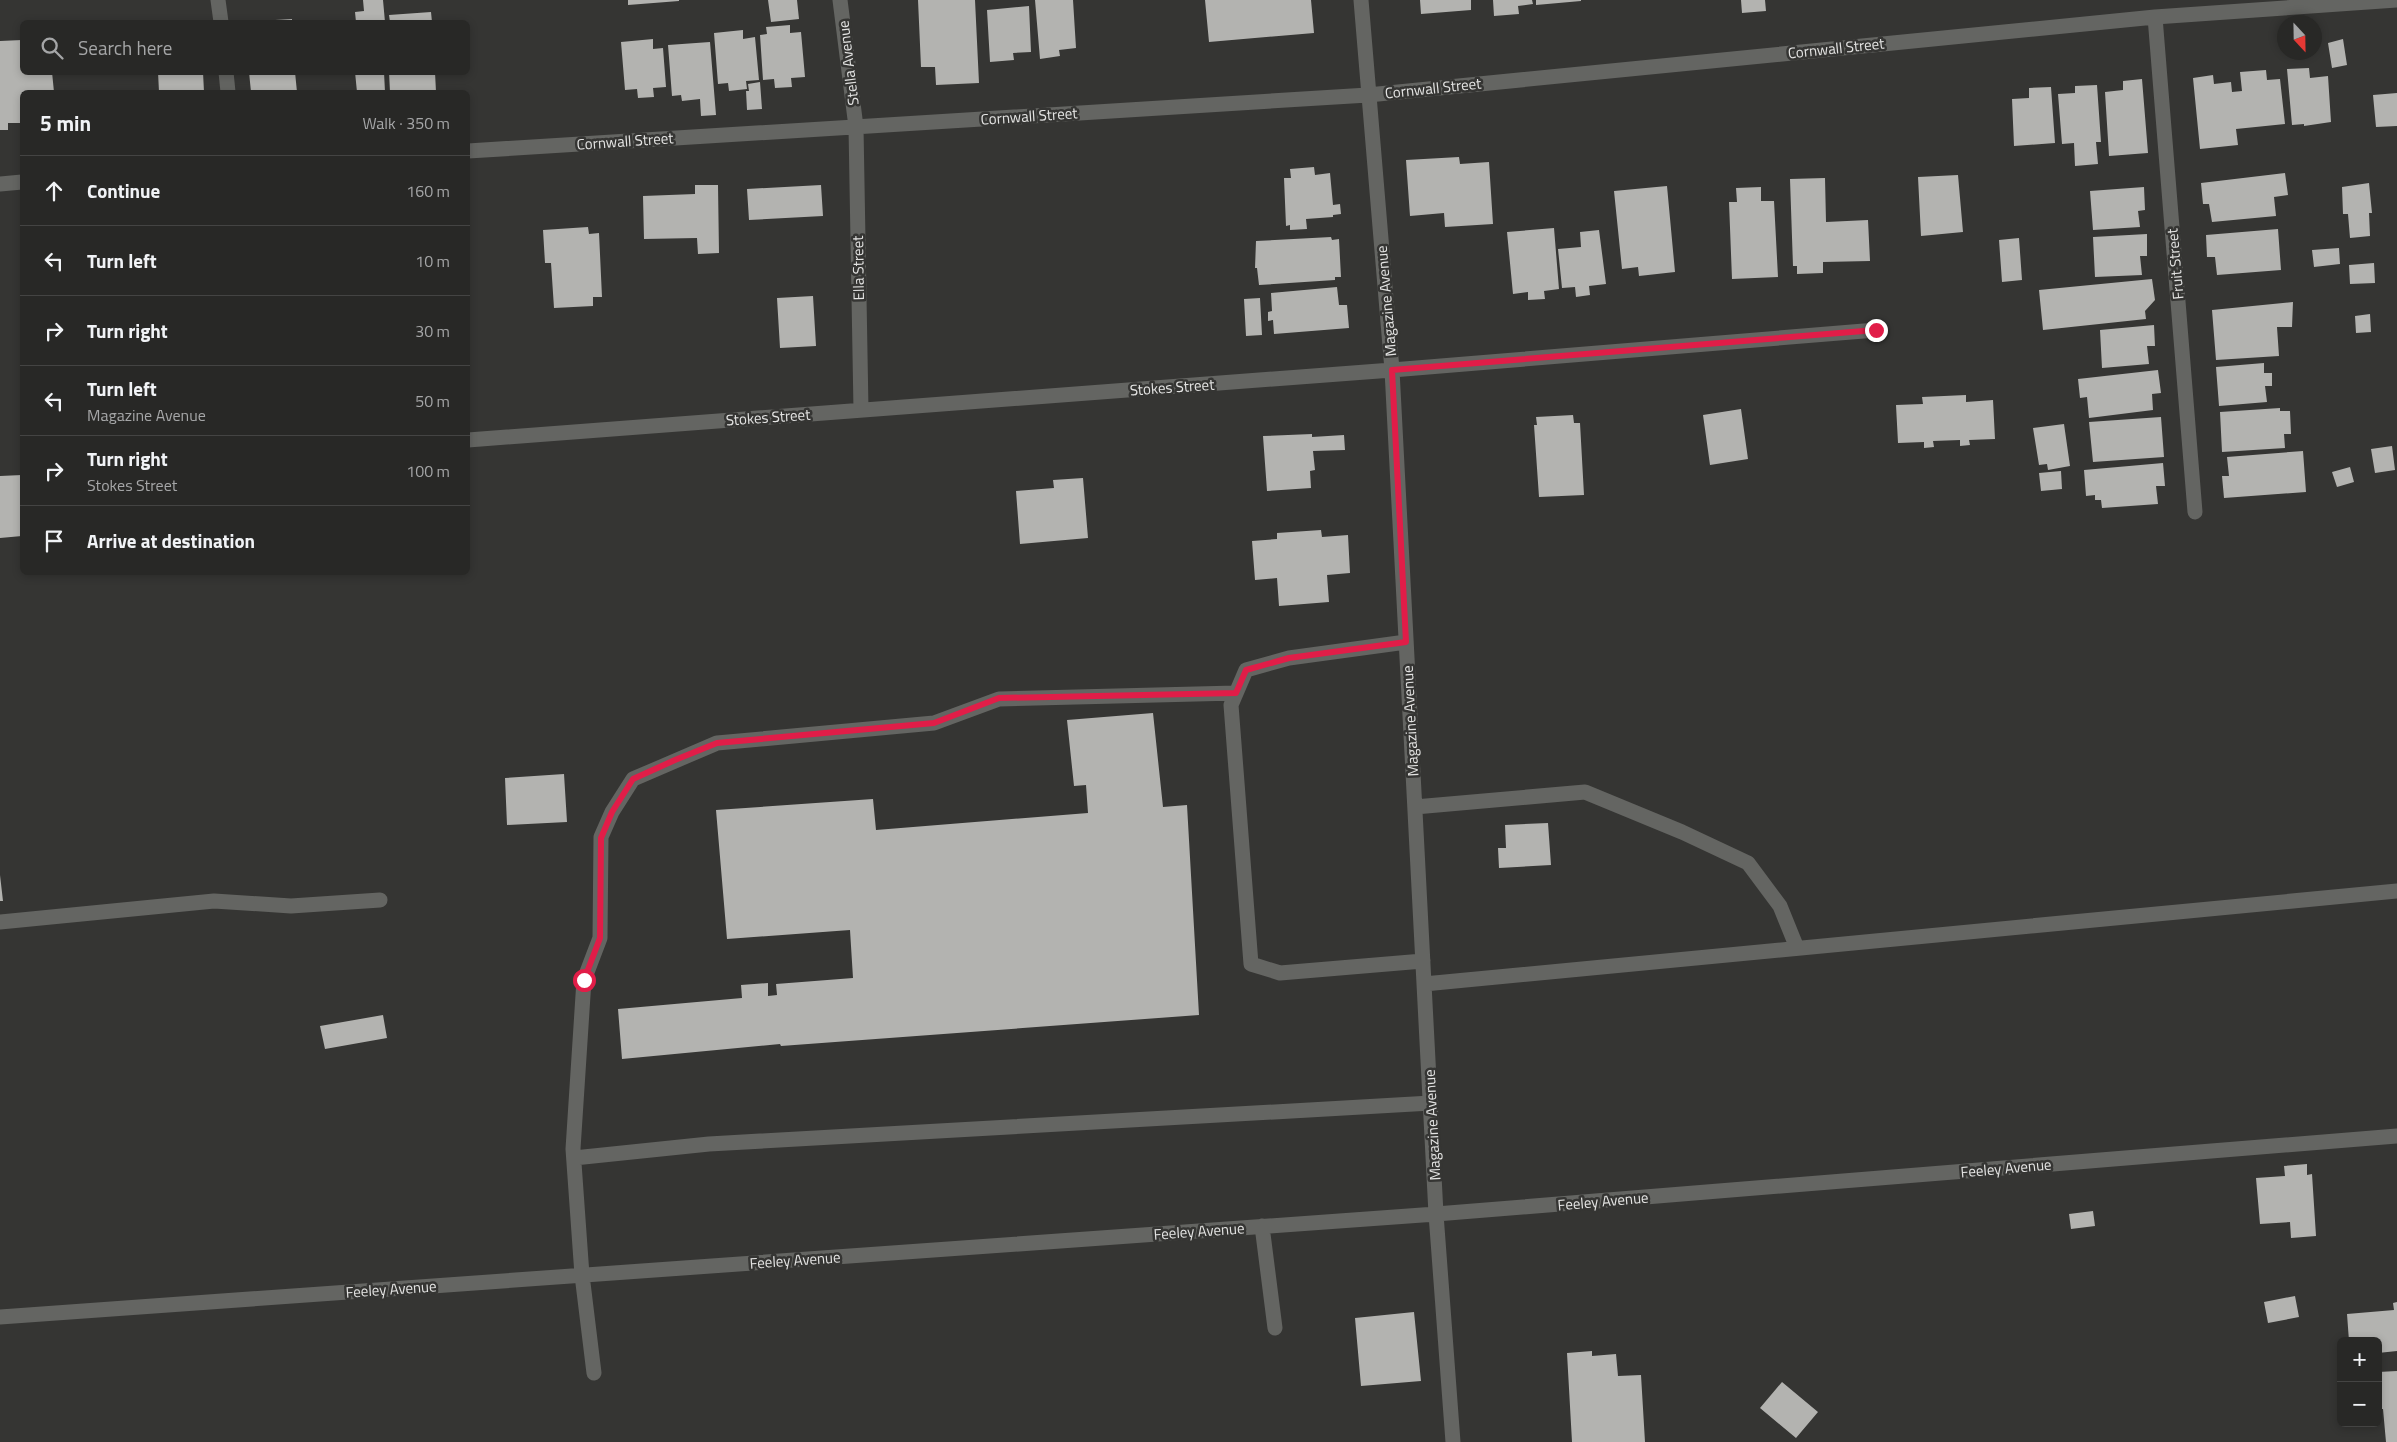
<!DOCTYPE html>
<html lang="en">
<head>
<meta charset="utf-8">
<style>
	body { margin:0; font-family:"Titillium Web",sans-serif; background:#30302e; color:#f1f3f6 }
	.controls { position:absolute; right:15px; bottom:15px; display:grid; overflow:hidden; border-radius:8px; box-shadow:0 2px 8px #0003 }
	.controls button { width:45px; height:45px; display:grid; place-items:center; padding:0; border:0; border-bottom:1px solid #444443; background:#282826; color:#f1f3f6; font:25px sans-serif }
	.compass { position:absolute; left:2277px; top:15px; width:45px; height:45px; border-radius:50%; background:#282826; box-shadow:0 2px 8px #0003; rotate:158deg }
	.stop { position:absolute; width:15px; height:15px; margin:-11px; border:4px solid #e11d48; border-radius:50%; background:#fff }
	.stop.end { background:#e11d48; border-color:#fff; box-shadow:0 1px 5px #0008 }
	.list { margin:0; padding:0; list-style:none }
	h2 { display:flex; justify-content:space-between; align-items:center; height:65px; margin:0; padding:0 20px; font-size:21px }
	h2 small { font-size:16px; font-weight:400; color:#a5a6a7 }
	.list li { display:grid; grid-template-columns:32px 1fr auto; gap:15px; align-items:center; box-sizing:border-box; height:70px; padding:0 20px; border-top:1px solid #444443 }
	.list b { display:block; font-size:19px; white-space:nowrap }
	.list p { margin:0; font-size:16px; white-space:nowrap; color:#a5a6a7 }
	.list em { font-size:16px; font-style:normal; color:#a5a6a7 }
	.icon { flex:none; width:28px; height:28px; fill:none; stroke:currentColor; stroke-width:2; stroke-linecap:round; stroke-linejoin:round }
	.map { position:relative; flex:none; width:2397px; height:1442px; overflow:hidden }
	.search { position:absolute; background:#282826; box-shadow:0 2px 8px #0003; left:20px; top:20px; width:450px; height:55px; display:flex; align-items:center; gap:12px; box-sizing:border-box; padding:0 18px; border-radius:8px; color:#a5a6a7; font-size:19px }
	.panel { position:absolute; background:#282826; box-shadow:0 2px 8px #0003; left:20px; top:90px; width:450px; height:485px; border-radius:8px }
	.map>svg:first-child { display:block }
	.building { fill:#b3b3b0 }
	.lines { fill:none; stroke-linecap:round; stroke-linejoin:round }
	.minor { stroke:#646562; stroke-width:15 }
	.route { stroke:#e11d48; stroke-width:6 }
	.labels { text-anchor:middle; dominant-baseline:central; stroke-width:5; stroke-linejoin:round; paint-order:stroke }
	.street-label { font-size:15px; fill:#e4e4e3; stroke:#353533 }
</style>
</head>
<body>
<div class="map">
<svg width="2397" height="1442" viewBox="0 0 2397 1442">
	<rect width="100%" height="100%" fill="#353533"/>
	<path class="building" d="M 363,0 L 383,0 L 385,22 L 356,22 L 355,12 L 364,11 Z
		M 628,0 L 679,0 L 679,1 L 628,5 Z
		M 768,0 L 797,0 L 799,19 L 771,22 Z
		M 918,0 L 975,0 L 979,83 L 936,85 L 935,67 L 921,67 Z
		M 1035,0 L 1073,0 L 1076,48 L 1059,50 L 1060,56 L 1040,59 Z
		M 1205,0 L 1311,0 L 1314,33 L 1209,42 Z
		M 1420,0 L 1471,0 L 1471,10 L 1421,14 Z
		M 1493,0 L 1532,0 L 1533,4 L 1518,6 L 1519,14 L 1494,16 Z
		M 1536,0 L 1581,0 L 1581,1 L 1536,5 Z
		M 1741,0 L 1765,0 L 1766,11 L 1742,13 Z
		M 1029,6 L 1031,52 L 1013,53 L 1014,60 L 990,62 L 987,10 Z
		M 431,12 L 432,22 L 390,22 L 389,15 Z
		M 292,19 L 292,22 L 258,22 L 258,21 Z
		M 790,25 L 790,33 L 801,32 L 805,77 L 791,78 L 792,87 L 775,88 L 774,79 L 763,80 L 760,35 L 767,34 L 766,27 Z
		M 743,30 L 743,39 L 755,37 L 759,80 L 746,81 L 747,89 L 729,91 L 728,83 L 718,84 L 714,33 Z
		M 653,39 L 653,49 L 663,48 L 666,87 L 653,88 L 654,97 L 638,98 L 637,89 L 625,90 L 621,42 Z
		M 2343,39 L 2347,65 L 2332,68 L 2328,43 Z
		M 22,40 L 22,72 L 52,72 L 54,92 L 22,92 L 22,123 L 8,123 L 8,130 L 0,130 L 0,41 Z
		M 710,42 L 716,115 L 701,116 L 700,99 L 682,101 L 681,95 L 672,96 L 668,45 Z
		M 2309,68 L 2310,78 L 2328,76 L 2331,122 L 2304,126 L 2304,124 L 2292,125 L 2287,69 Z
		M 2266,70 L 2267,80 L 2280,79 L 2285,124 L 2236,129 L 2238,145 L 2200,149 L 2193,78 L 2213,75 L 2214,84 L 2231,82 L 2232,92 L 2242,91 L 2240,72 Z
		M 158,72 L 203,72 L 204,92 L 159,92 Z
		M 249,72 L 295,72 L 297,92 L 251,92 Z
		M 355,72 L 384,72 L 385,92 L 357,92 Z
		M 389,72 L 435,72 L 436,92 L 390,92 Z
		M 2142,79 L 2148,153 L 2109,156 L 2105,92 L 2123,90 L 2123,81 Z
		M 760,82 L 762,109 L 747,110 L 746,91 L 749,91 L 748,84 Z
		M 2097,85 L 2101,142 L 2096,142 L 2098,164 L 2075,166 L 2074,143 L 2062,144 L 2058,94 L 2075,93 L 2075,86 Z
		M 2051,87 L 2055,143 L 2014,146 L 2012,99 L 2029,98 L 2029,88 Z
		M 2397,93 L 2397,126 L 2376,127 L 2373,95 Z
		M 1459,157 L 1460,164 L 1489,162 L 1493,224 L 1445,227 L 1444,213 L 1410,216 L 1406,160 Z
		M 1314,167 L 1315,175 L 1330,173 L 1333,205 L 1340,204 L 1341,214 L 1333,215 L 1333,217 L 1306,219 L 1307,229 L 1290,230 L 1290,225 L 1286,226 L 1284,178 L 1291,178 L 1290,169 Z
		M 2285,173 L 2288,195 L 2274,197 L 2276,216 L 2212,222 L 2209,204 L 2203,204 L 2201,183 Z
		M 1958,175 L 1963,232 L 1921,236 L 1918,177 Z
		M 1825,178 L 1826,222 L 1868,220 L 1870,261 L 1823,262 L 1823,273 L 1797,274 L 1797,266 L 1793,266 L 1790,179 Z
		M 2369,183 L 2372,213 L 2369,213 L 2370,236 L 2350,238 L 2348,214 L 2343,214 L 2342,187 Z
		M 695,185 L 718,185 L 719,253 L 698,254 L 697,238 L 644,239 L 643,196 L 695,194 Z
		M 821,185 L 823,216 L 749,220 L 747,189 Z
		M 1667,186 L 1675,272 L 1639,276 L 1638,267 L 1622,269 L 1614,191 Z
		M 1761,187 L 1761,201 L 1774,201 L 1778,277 L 1732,279 L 1729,202 L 1737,202 L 1736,188 Z
		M 2144,187 L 2145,210 L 2138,211 L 2140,227 L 2093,230 L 2090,191 Z
		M 588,227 L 589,234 L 599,233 L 602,297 L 593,297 L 593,306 L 554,308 L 551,263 L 545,263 L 543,230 Z
		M 1554,228 L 1559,289 L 1544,291 L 1545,299 L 1528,300 L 1528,292 L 1513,294 L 1507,232 Z
		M 2278,229 L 2281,270 L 2217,275 L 2215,257 L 2207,257 L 2206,235 Z
		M 1599,230 L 1606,284 L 1589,286 L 1590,295 L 1576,297 L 1575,287 L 1562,288 L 1558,249 L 1581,247 L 1580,232 Z
		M 2147,234 L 2147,256 L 2140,256 L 2142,275 L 2095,277 L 2093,237 Z
		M 1331,237 L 1332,240 L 1339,239 L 1341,277 L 1335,277 L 1335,280 L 1259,285 L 1257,268 L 1255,268 L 1256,241 Z
		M 2019,238 L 2022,280 L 2002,282 L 1999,240 Z
		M 2339,248 L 2340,264 L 2314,267 L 2312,250 Z
		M 2374,263 L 2375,283 L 2350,284 L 2349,265 Z
		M 2152,279 L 2155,300 L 2145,311 L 2146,319 L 2043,330 L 2039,290 Z
		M 1337,287 L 1339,305 L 1347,305 L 1349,328 L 1274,334 L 1273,320 L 1268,321 L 1268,312 L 1272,311 L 1271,293 Z
		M 813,296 L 816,346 L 780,348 L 777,298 Z
		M 1260,298 L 1262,335 L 1246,336 L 1244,299 Z
		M 2293,302 L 2292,327 L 2277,327 L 2279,356 L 2216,360 L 2212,310 Z
		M 2370,314 L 2371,332 L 2356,333 L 2355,316 Z
		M 2154,325 L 2155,346 L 2147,346 L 2149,364 L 2102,368 L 2100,330 Z
		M 2264,363 L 2264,373 L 2272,373 L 2272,386 L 2265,386 L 2267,402 L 2219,406 L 2216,367 Z
		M 2158,370 L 2161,393 L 2152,394 L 2153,410 L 2089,418 L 2087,397 L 2080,398 L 2078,379 Z
		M 1966,395 L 1966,402 L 1993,400 L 1995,439 L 1969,440 L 1970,445 L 1960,446 L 1960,440 L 1933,441 L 1934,447 L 1924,448 L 1924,442 L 1898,443 L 1896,405 L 1923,404 L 1922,397 Z
		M 2280,408 L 2280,411 L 2290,411 L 2291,434 L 2284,434 L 2285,448 L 2222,452 L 2220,412 Z
		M 1741,409 L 1748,459 L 1710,465 L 1703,415 Z
		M 1573,415 L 1574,423 L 1580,423 L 1584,495 L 1539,497 L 1534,425 L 1537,425 L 1536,417 Z
		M 2161,417 L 2164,457 L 2093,462 L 2089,422 Z
		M 2064,424 L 2070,466 L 2048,470 L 2047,464 L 2039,465 L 2033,428 Z
		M 1312,434 L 1312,437 L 1344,435 L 1345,450 L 1313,451 L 1315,470 L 1310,471 L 1311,488 L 1267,491 L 1263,436 Z
		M 2392,446 L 2395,470 L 2375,473 L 2371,449 Z
		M 2303,451 L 2306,492 L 2224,498 L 2222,476 L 2229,476 L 2227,457 Z
		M 2163,463 L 2165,486 L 2156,486 L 2158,504 L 2102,508 L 2101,500 L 2095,500 L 2095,495 L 2086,496 L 2084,470 Z
		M 2350,467 L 2354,482 L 2337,487 L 2332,472 Z
		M 2061,471 L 2062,489 L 2041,491 L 2039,473 Z
		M 22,475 L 22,536 L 0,538 L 0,476 Z
		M 1083,478 L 1088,538 L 1020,544 L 1016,491 L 1054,488 L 1053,480 Z
		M 1321,530 L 1322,537 L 1348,535 L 1350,573 L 1327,575 L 1329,602 L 1279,606 L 1277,578 L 1255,580 L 1252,541 L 1277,539 L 1277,533 Z
		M 1153,713 L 1163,807 L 1187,805 L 1199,1015 L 781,1046 L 780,1044 L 622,1059 L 618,1009 L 742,998 L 741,985 L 768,983 L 768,996 L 777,995 L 776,984 L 853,978 L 850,930 L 727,939 L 716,810 L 873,799 L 876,830 L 1088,813 L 1086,785 L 1074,786 L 1067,720 Z
		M 564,774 L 567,822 L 507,825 L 505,778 Z
		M 1548,823 L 1551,865 L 1499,868 L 1498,848 L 1506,848 L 1505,825 Z
		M 0,875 L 3,901 L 0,901 Z
		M 383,1015 L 387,1038 L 325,1049 L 320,1026 Z
		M 2307,1164 L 2307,1175 L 2312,1174 L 2316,1236 L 2291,1238 L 2290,1222 L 2260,1224 L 2256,1178 L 2285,1176 L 2284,1166 Z
		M 2093,1211 L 2095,1226 L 2071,1229 L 2069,1214 Z
		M 2295,1296 L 2299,1317 L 2268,1323 L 2264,1302 Z
		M 2397,1302 L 2397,1351 L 2378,1353 L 2378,1341 L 2349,1341 L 2347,1314 L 2394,1310 L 2393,1303 Z
		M 1414,1312 L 1421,1381 L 1361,1386 L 1355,1318 Z
		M 1592,1351 L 1592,1356 L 1616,1354 L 1618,1376 L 1641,1375 L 1645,1442 L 1572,1442 L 1567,1353 Z
		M 2397,1371 L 2397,1442 L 2386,1442 L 2383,1409 L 2378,1409 L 2378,1372 Z
		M 1782,1382 L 1818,1412 L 1796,1438 L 1760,1408 Z"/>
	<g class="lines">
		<path class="minor" d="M 218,0 L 221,22
			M 840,0 L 856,127 L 861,410
			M 1361,0 L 1392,370 L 1436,1214 L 1453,1442
			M 2155,17 L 2195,512
			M 226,72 L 228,92
			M 468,151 L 1368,95 L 2155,17 L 2397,0
			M 0,184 L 22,182
			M 468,440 L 1392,370 L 1876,330
			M 1406,642 L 1289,658 L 1246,670 L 1231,705 L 1251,964 L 1280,973 L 1423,961
			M 1415,807 L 1585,792 L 1682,832 L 1748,863 L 1780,906 L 1797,948
			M 0,922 L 214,901 L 291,906 L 380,900
			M 1424,984 L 2397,891
			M 574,1158 L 709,1144 L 1431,1103
			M 1262,1226 L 1275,1328
			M 0,1317 L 1436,1214 L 2397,1136
			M 594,1373 L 582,1275 L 573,1149 L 584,980 L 600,938 L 601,837 L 612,812 L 633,779 L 717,743 L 934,723 L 999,699 L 1236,693"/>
	</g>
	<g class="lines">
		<path class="route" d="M 584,980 L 600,938 L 601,838 L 612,812 L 633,779 L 675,760 L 717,743 L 934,723 L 999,698 L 1236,693 L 1246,670 L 1289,658 L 1406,642 L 1392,370 L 1876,330"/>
	</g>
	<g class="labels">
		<g class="street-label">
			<text transform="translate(1836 48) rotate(-6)">Cornwall Street</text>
			<text transform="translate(848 63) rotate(-97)">Stella Avenue</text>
			<text transform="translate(1433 88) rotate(-6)">Cornwall Street</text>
			<text transform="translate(1029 116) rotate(-4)">Cornwall Street</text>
			<text transform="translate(625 141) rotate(-4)">Cornwall Street</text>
			<text transform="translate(2175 264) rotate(-95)">Fruit Street</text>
			<text transform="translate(858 268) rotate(-91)">Ella Street</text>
			<text transform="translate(1386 301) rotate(-95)">Magazine Avenue</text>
			<text transform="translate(1172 387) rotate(-4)">Stokes Street</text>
			<text transform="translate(768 417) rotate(-4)">Stokes Street</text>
			<text transform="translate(1410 721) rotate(-93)">Magazine Avenue</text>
			<text transform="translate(1432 1125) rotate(-93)">Magazine Avenue</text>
			<text transform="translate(2006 1168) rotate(-5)">Feeley Avenue</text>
			<text transform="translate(1603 1201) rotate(-5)">Feeley Avenue</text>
			<text transform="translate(1199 1231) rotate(-4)">Feeley Avenue</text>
			<text transform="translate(795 1260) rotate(-4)">Feeley Avenue</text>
			<text transform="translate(391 1289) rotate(-4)">Feeley Avenue</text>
		</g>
	</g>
</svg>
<div class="controls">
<button>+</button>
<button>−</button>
</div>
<svg class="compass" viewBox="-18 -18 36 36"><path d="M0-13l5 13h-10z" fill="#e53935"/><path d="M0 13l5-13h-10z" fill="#a5a6a7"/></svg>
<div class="stop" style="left:584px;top:980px"></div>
<div class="stop end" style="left:1876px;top:330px"></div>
<div class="search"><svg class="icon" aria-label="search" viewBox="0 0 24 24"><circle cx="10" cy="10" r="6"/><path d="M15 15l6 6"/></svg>Search here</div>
<section class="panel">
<h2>5 min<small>Walk · 350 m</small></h2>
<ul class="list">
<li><svg class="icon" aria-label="ahead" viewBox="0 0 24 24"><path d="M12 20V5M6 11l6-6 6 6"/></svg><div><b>Continue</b></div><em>160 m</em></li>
<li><svg class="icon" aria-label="left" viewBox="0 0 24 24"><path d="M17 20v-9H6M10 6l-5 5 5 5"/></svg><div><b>Turn left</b></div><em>10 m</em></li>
<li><svg class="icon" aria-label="right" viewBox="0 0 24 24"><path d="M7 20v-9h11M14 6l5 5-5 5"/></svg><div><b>Turn right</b></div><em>30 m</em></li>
<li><svg class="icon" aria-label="left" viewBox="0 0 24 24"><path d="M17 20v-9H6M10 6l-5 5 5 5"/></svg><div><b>Turn left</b><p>Magazine Avenue</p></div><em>50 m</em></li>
<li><svg class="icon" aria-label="right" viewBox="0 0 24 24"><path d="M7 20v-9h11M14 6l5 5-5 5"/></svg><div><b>Turn right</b><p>Stokes Street</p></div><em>100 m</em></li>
<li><svg class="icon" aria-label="arrive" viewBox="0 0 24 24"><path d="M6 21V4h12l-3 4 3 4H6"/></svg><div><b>Arrive at destination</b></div></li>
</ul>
</section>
</div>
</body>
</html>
